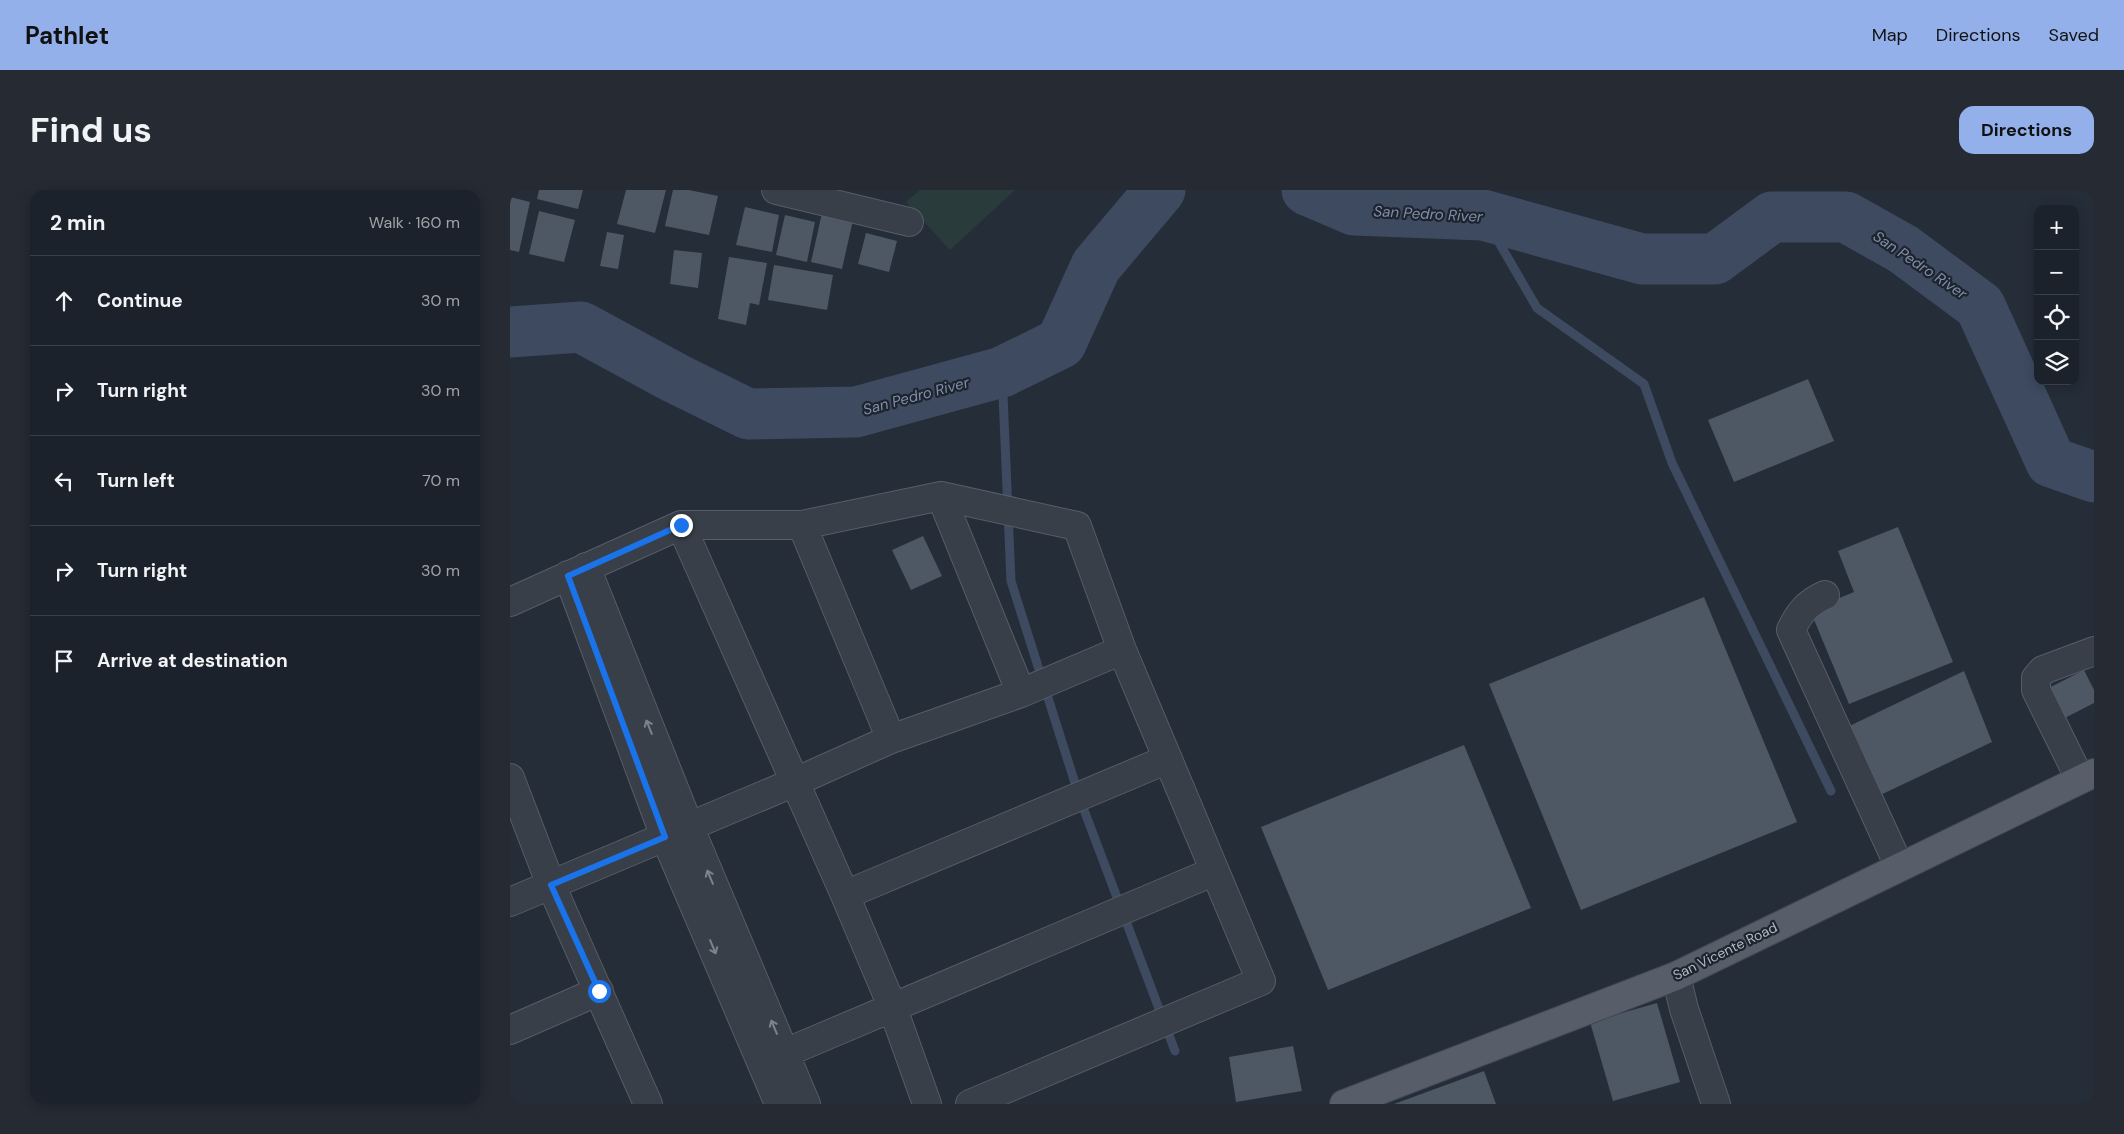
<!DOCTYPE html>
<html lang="en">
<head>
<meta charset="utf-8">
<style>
	body { margin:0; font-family:"DM Sans",sans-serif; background:#252a33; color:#f1f3f6 }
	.controls { position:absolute; right:15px; top:15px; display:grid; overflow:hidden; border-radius:10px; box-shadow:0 2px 12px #0003 }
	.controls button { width:45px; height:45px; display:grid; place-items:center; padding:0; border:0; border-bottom:1px solid #3a3f47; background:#1c222b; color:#f1f3f6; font:25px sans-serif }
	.stop { position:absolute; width:15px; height:15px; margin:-11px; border:4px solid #1a73e8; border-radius:50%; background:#fff }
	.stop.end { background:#1a73e8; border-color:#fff; box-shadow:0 1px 5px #0008 }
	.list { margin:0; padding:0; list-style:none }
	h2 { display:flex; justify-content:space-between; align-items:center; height:65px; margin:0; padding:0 20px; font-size:21px }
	h2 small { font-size:16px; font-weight:400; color:#a0a4a9 }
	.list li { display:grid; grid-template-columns:32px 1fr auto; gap:15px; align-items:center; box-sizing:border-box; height:90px; padding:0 20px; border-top:1px solid #3a3f47 }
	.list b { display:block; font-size:19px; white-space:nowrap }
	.list em { font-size:16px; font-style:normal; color:#a0a4a9 }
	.icon { flex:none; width:28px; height:28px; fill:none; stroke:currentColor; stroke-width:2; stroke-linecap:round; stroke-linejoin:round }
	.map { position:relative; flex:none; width:1584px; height:914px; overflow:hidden; border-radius:15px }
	header { display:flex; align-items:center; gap:30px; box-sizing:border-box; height:70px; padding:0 25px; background:#93b0eb; color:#111 }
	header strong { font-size:24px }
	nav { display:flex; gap:28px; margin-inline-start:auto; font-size:18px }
	.intro { display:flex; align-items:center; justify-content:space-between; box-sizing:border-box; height:120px; padding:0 30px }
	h1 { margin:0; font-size:35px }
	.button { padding:12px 22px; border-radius:15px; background:#93b0eb; color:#111; font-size:18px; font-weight:700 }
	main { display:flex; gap:30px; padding:0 30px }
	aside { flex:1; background:#1c222b; border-radius:15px; box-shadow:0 2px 12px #0003 }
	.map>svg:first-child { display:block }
	.green { fill:#2a3b3c }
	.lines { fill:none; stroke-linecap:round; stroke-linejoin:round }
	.stream { stroke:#3d4a60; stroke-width:9 }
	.river { stroke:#3d4a60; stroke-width:51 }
	.building { fill:#4e5764 }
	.minor-casing { stroke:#575d67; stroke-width:30 }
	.major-casing { stroke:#424852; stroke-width:30 }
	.minor { stroke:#393f49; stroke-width:28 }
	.major { stroke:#575e69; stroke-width:28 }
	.oneway { stroke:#7d838d }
	.route { stroke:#1a73e8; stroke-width:6 }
	.labels { text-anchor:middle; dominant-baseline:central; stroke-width:4.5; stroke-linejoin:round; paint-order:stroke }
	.street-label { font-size:14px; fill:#b4bac5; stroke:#1e242e }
	.water-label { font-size:15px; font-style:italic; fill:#7f8faa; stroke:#1e242e }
</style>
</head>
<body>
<header>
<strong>Pathlet</strong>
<nav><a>Map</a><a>Directions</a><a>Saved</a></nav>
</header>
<div class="intro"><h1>Find us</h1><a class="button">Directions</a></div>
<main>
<aside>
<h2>2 min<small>Walk · 160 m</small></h2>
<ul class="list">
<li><svg class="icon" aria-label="ahead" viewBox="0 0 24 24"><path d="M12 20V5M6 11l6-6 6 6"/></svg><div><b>Continue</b></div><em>30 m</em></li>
<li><svg class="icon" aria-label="right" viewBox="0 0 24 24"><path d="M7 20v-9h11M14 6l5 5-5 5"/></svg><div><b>Turn right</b></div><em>30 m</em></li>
<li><svg class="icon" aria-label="left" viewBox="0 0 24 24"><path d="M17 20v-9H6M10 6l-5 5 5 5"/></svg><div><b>Turn left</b></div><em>70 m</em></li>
<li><svg class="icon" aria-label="right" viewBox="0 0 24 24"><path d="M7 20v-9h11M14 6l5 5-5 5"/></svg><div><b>Turn right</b></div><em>30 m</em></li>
<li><svg class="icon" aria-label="arrive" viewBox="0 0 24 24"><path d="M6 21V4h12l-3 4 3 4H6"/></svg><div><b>Arrive at destination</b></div></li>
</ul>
</aside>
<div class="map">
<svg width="1584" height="914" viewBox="0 0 1584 914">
	<rect width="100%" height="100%" fill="#252d39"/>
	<path class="green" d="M 410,0 L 505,0 L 440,60 L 396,12 Z"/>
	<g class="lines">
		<path class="stream" d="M 973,25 L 1027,118 L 1134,194 L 1162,273 L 1321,601
			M 492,182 L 501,391 L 571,612 L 665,861"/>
		<path class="river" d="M 797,0 L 844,20 L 973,25 L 1132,69 L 1205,69 L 1262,27 L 1336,27 L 1393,59 L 1470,116 L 1541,272 L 1584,287
			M 0,142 L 71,137 L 165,188 L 238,224 L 346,222 L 492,182 L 551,153 L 586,76 L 650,0"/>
	</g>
	<path class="building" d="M 29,0 L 73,0 L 68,19 L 27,9 Z
		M 116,0 L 156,0 L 145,43 L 107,34 Z
		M 163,0 L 179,0 L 208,6 L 199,45 L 155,36 Z
		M 0,7 L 20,12 L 9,62 L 0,60 Z
		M 235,17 L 269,25 L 262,62 L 226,55 Z
		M 29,21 L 65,30 L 54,72 L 19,64 Z
		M 312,23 L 343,30 L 332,79 L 301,72 Z
		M 275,25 L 305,32 L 297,72 L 266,65 Z
		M 97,42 L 114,45 L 108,79 L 90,76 Z
		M 356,43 L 387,51 L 379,82 L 348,74 Z
		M 164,60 L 192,63 L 188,98 L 160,94 Z
		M 219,67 L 257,73 L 249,115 L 240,113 L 236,135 L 208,129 Z
		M 264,75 L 323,85 L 317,120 L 258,110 Z
		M 1298,189 L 1324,251 L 1224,292 L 1198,230 Z
		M 1388,337 L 1443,472 L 1339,514 L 1300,420 L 1344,402 L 1328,361 Z
		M 413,346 L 432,386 L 401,400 L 382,360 Z
		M 1194,407 L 1287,632 L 1071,720 L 979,494 Z
		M 1574,480 L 1584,500 L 1584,513 L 1547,532 L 1531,502 Z
		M 1454,481 L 1482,552 L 1362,609 L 1329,541 Z
		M 954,555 L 1021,718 L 818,800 L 751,637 Z
		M 1147,813 L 1170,892 L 1103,911 L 1080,832 Z
		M 783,856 L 792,901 L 726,912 L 719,867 Z
		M 974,881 L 986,914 L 884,914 Z"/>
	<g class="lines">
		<defs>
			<path id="minor" d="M 266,0 L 399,32
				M 431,306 L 511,503
				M 171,335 L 335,705 L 382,816 L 417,914
				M 292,335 L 381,549
				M 76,377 L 179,636 L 296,914
				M 58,385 L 155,647 L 269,914
				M 1315,405 C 1297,413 1289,423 1281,440 L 1389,676
				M 0,412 L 171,335 L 292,335 L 431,306 L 567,336 L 612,460 L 751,791 L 460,914
				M 0,588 L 41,695 L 138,914
				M 1570,589 L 1526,500 L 1526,488 L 1533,480 L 1584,461
				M 335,705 L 658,569
				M 0,712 L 285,592 L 381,549 L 511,503 L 612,460
				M 1166,786 L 1174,819 L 1206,914
				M 0,840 L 89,801
				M 275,863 L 705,681"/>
			<path id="major" d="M 834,914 L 1166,786 L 1584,583"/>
		</defs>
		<use href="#minor" class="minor-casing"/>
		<use href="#major" class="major-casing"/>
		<use href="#minor" class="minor"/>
		<use href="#major" class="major"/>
	</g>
	<defs><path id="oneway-shaft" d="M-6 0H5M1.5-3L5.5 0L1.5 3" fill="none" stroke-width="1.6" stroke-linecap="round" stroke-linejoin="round" transform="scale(1.25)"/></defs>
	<g class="oneway">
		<use href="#oneway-shaft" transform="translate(139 537) rotate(-112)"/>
		<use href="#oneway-shaft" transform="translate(200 687) rotate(-113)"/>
		<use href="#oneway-shaft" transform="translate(203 757) rotate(67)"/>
		<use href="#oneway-shaft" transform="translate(264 837) rotate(-113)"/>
	</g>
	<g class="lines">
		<path class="route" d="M 89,801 L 41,695 L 155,647 L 58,386 L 171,335"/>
	</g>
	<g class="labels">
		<g class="street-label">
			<text transform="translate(1215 761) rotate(-26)">San Vicente Road</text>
		</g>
		<g class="water-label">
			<text transform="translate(918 24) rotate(3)">San Pedro River</text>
			<text transform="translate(1410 75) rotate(34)">San Pedro River</text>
			<text transform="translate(406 206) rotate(-15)">San Pedro River</text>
		</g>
	</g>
</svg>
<div class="controls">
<button>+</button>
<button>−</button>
<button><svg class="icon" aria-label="locate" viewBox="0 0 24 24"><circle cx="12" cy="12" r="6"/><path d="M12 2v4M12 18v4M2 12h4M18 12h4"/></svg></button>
<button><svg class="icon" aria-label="layers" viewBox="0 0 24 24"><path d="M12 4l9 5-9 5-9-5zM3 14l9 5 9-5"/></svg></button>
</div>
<div class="stop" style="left:89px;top:801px"></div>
<div class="stop end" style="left:171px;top:335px"></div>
</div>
</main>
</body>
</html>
